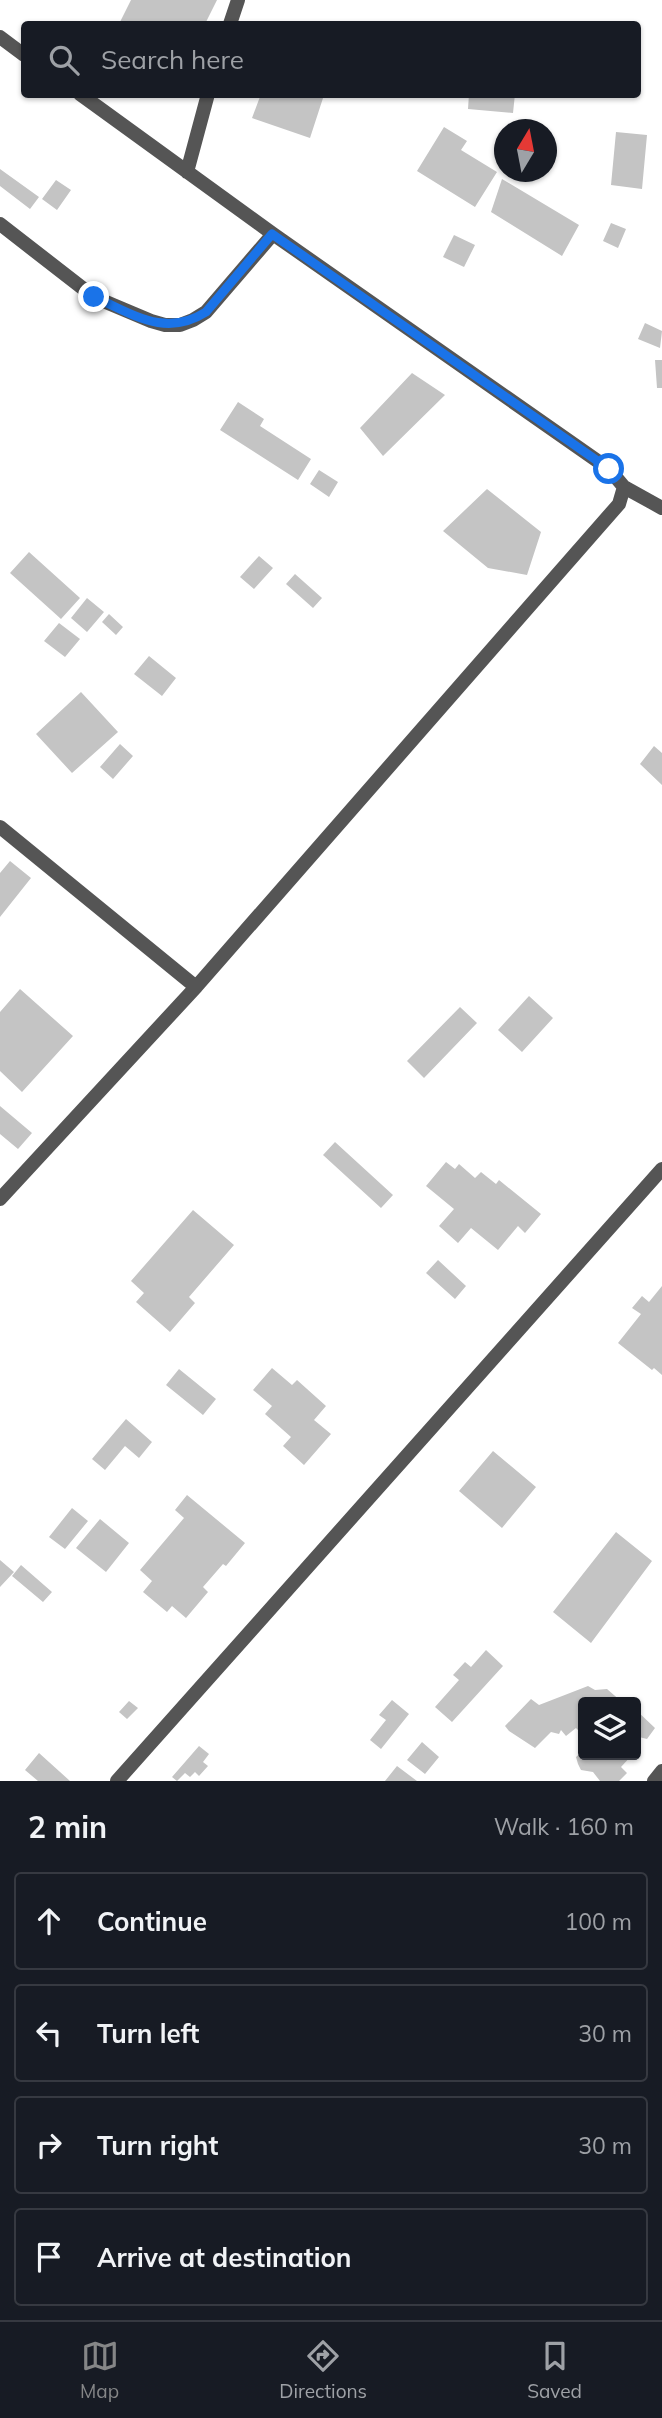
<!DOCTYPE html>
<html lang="en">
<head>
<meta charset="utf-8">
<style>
	body { margin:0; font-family:Mulish,sans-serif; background:#242831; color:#f1f3f6 }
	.controls { position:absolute; right:21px; bottom:21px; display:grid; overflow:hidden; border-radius:7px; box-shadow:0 2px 5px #0004 }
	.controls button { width:63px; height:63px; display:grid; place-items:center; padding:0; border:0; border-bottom:2px solid #363941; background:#171b24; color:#f1f3f6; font:35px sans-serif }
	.compass { position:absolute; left:494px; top:119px; width:63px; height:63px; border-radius:50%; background:#171b24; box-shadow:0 2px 5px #0004; rotate:10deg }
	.stop { position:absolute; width:21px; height:21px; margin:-16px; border:5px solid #1a73e8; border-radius:50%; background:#fff }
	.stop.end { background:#1a73e8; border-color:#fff; box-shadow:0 2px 7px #0008 }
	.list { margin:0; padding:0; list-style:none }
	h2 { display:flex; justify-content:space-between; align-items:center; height:91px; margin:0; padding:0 28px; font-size:30px }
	h2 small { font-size:23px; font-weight:400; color:#9ea1a6 }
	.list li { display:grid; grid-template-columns:46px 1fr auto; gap:21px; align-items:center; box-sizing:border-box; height:98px; margin:0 14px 14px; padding:0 14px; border:2px solid #363941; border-radius:7px }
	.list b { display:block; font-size:26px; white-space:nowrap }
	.list em { font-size:23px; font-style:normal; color:#9ea1a6 }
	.icon { flex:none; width:38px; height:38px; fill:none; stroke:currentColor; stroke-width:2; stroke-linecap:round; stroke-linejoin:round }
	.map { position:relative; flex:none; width:662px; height:1781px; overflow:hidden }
	.search { position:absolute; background:#171b24; box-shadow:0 2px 5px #0004; left:21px; right:21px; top:21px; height:77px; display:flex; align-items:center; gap:18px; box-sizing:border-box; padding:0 24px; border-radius:7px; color:#9ea1a6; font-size:26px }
	.sheet { height:539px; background:#171b24 }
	nav { display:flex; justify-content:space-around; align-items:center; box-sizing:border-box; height:98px; border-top:2px solid #363941; background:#171b24; font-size:19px; color:#9ea1a6 }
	nav a { display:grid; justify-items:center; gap:4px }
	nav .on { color:#858687 }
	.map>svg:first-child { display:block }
	.building { fill:#c4c4c4 }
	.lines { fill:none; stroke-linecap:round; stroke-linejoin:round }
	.street { stroke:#555; stroke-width:14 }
	.route { stroke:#1a73e8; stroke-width:9 }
</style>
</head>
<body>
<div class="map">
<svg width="662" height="1781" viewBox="0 0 662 1781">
	<rect width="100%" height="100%" fill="#fff"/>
	<path class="building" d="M 131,0 L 217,0 L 205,24 L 119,24 Z
		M 261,94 L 324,95 L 310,138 L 252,118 Z
		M 469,94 L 515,94 L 513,113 L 468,109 Z
		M 444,127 L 467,141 L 461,150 L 497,172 L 475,207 L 417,171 Z
		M 616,132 L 647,135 L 642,189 L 611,185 Z
		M 0,169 L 39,197 L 30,209 L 0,186 Z
		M 502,179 L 579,225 L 562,256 L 491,212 Z
		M 56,180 L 71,190 L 57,210 L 42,199 Z
		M 611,223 L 626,229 L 618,248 L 603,241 Z
		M 454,235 L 475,245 L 464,267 L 443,257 Z
		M 645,323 L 662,331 L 660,348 L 638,339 Z
		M 655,360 L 662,360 L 662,388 L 657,388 Z
		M 412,373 L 445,395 L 383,456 L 360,428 Z
		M 238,402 L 264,419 L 260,426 L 311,459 L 298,480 L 220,430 Z
		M 319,470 L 338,482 L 329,497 L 310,484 Z
		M 487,489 L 541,532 L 527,575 L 488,568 L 443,531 Z
		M 29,552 L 80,598 L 61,619 L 10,573 Z
		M 259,556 L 273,568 L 254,589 L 240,577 Z
		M 295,574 L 322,598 L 313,608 L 286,584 Z
		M 87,598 L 104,612 L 87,632 L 71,618 Z
		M 109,614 L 123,627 L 116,635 L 102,622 Z
		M 59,623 L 80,639 L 65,657 L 44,641 Z
		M 149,656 L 176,678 L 162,696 L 134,674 Z
		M 81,692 L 118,732 L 72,773 L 36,734 Z
		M 120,744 L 133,756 L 113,779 L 100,767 Z
		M 654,746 L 662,753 L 662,785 L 640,764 Z
		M 10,861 L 31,878 L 0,917 L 0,873 Z
		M 20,989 L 73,1036 L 22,1092 L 0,1071 L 0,1012 Z
		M 529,996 L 553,1018 L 522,1052 L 498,1030 Z
		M 460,1007 L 477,1023 L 424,1078 L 407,1061 Z
		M 0,1106 L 32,1133 L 18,1149 L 0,1134 Z
		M 335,1142 L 393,1195 L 381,1208 L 323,1155 Z
		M 446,1162 L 455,1169 L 459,1164 L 475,1178 L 481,1172 L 496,1184 L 499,1180 L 541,1214 L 525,1233 L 518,1226 L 498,1250 L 471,1228 L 458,1243 L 439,1226 L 454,1209 L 426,1186 Z
		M 193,1210 L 234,1245 L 189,1297 L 195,1303 L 170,1332 L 136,1302 L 144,1293 L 131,1281 Z
		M 438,1260 L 466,1286 L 455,1299 L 426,1273 Z
		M 662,1286 L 662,1375 L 654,1368 L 652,1370 L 618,1343 L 641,1314 L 632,1308 L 642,1296 L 649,1302 Z
		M 272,1368 L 292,1385 L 297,1380 L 326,1406 L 314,1420 L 331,1434 L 304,1465 L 283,1446 L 291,1437 L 265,1414 L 272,1406 L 253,1390 Z
		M 179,1369 L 216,1399 L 203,1415 L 166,1385 Z
		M 126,1419 L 152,1442 L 139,1458 L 125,1446 L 105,1470 L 92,1459 Z
		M 493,1451 L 536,1487 L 502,1528 L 459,1491 Z
		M 187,1495 L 245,1543 L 226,1566 L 223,1564 L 203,1587 L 208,1592 L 186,1618 L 172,1606 L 167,1612 L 143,1592 L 152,1581 L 140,1570 L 184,1518 L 175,1510 Z
		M 72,1508 L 88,1521 L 65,1549 L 49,1537 Z
		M 100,1519 L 129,1543 L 106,1572 L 76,1548 Z
		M 616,1532 L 652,1561 L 591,1643 L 553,1612 Z
		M 0,1560 L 14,1572 L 0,1587 Z
		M 21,1565 L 52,1592 L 43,1602 L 12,1576 Z
		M 486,1650 L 503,1666 L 452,1722 L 435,1707 L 459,1680 L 453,1675 L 465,1662 L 471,1667 Z
		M 588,1686 L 595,1690 L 607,1689 L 622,1702 L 583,1702 L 583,1735 L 576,1728 L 566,1736 L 561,1730 L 559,1734 L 551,1732 L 535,1748 L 509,1731 L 505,1726 L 531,1699 L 539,1705 Z
		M 392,1700 L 409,1714 L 381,1749 L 370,1740 L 386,1720 L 379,1715 Z
		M 129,1701 L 138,1708 L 127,1719 L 119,1712 Z
		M 636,1710 L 655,1728 L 647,1739 L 639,1737 L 636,1746 Z
		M 422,1742 L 439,1757 L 425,1774 L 407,1760 Z
		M 199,1746 L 209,1754 L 203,1762 L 208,1766 L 199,1776 L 195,1772 L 190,1777 L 185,1773 L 177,1781 L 172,1777 Z
		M 583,1751 L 583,1755 L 632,1755 L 621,1767 L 627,1773 L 619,1781 L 600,1781 L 593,1772 L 581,1770 L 578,1764 L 576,1757 Z
		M 39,1753 L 70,1781 L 38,1781 L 25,1770 Z
		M 397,1766 L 417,1781 L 385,1781 Z"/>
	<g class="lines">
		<path class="street" d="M 230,24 L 238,0
			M 0,37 L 24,55
			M 80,94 L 273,234 L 609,469 L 624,487 L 662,508
			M 187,172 L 208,94
			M 0,224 L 94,297 L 151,321 L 165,325 L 180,325 L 193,320 L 206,312 L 273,234
			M 0,827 L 196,987
			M 0,1199 L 196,987 L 619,504 L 624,487
			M 117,1781 L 662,1169
			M 654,1781 L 662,1771"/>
	</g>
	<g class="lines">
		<path class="route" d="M 94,297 C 133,314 165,338 206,312 L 272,234 L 609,469"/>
	</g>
</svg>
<div class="controls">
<button><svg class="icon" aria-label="layers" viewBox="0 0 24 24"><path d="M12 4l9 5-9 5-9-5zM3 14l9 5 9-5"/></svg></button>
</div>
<svg class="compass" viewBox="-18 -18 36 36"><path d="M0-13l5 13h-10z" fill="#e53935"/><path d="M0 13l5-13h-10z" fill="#9ea1a6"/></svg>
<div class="stop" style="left:609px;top:469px"></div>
<div class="stop end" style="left:94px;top:297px"></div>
<div class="search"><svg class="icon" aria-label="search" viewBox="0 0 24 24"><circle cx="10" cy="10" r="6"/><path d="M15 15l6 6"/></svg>Search here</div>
</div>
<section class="sheet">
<h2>2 min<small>Walk · 160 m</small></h2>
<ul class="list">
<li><svg class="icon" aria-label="ahead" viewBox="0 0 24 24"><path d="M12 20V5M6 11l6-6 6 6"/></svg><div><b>Continue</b></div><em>100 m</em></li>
<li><svg class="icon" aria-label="left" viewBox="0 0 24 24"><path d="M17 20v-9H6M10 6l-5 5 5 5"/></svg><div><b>Turn left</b></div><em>30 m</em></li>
<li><svg class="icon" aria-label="right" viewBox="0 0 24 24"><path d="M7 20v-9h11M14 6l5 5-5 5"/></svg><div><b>Turn right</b></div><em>30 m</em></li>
<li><svg class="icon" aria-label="arrive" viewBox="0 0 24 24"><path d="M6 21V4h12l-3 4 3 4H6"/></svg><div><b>Arrive at destination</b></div></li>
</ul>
</section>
<nav>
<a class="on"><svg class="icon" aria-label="map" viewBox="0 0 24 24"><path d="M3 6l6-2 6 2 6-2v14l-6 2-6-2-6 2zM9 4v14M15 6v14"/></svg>Map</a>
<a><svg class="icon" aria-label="directions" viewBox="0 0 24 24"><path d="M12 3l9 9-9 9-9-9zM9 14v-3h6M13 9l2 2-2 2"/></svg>Directions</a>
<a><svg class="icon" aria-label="saved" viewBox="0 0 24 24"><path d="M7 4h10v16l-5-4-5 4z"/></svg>Saved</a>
</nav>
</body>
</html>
